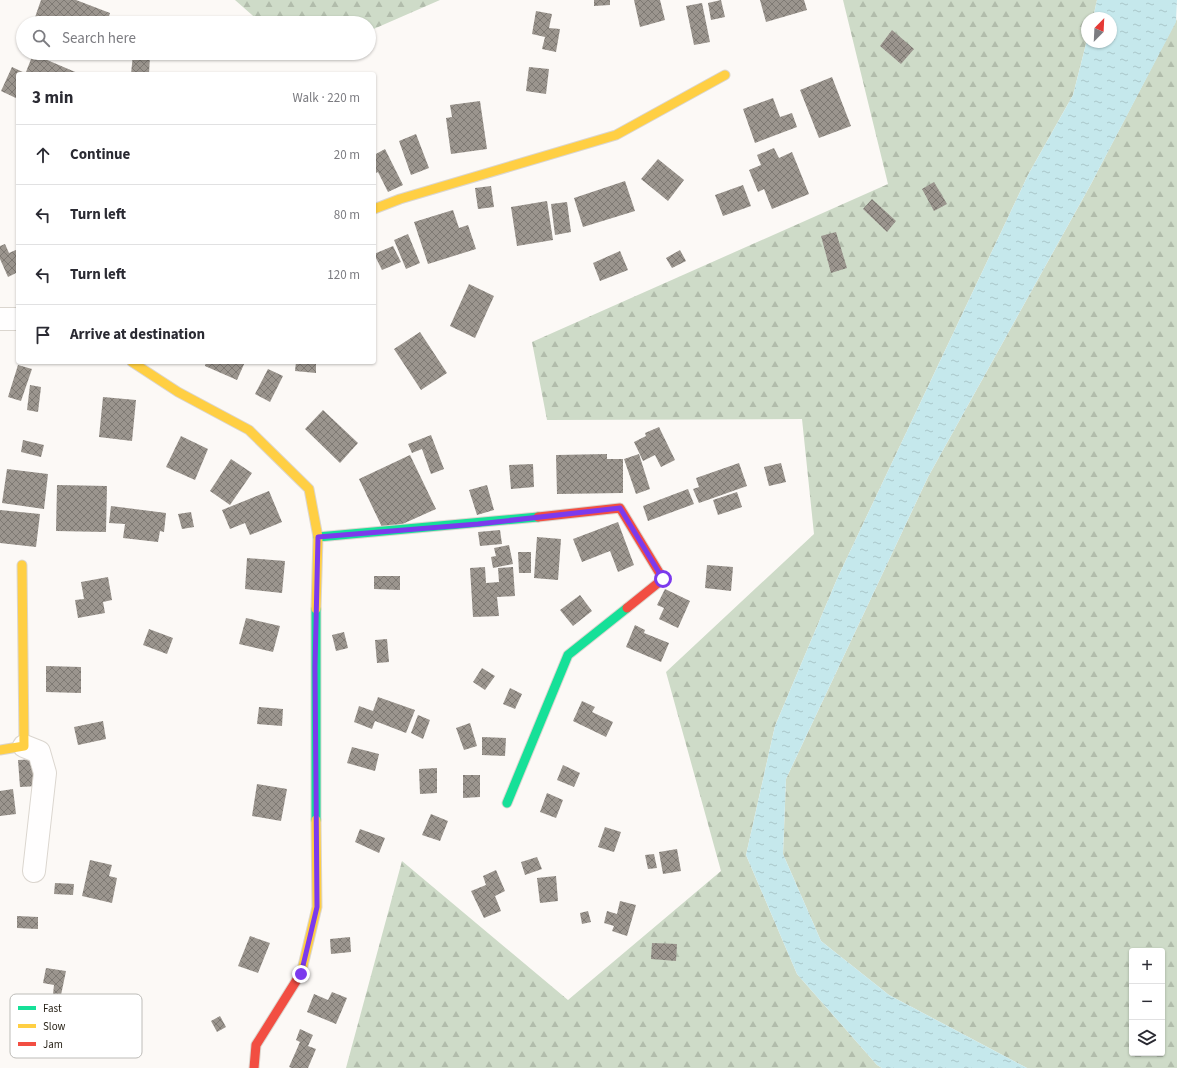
<!DOCTYPE html>
<html lang="en">
<head>
<meta charset="utf-8">
<style>
	body { margin:0; font-family:"Source Sans 3",sans-serif; background:#f2f2f3; color:#2b2b33 }
	.controls { position:absolute; right:12px; bottom:12px; display:grid; overflow:hidden; border-radius:4px; box-shadow:0 1px 3px #0004 }
	.controls button { width:36px; height:36px; display:grid; place-items:center; padding:0; border:0; border-bottom:1px solid #e1e1e2; background:#fff; color:#2b2b33; font:20px sans-serif }
	.compass { position:absolute; left:1081px; top:12px; width:36px; height:36px; border-radius:50%; background:#fff; box-shadow:0 1px 3px #0004; rotate:24deg }
	.stop { position:absolute; width:12px; height:12px; margin:-9px; border:3px solid #7c3aed; border-radius:50%; background:#fff }
	.stop.end { background:#7c3aed; border-color:#fff; box-shadow:0 1px 4px #0008 }
	.list { margin:0; padding:0; list-style:none }
	h2 { display:flex; justify-content:space-between; align-items:center; height:52px; margin:0; padding:0 16px; font-size:17px }
	h2 small { font-size:13px; font-weight:400; color:#7c7c81 }
	.list li { display:grid; grid-template-columns:26px 1fr auto; gap:12px; align-items:center; box-sizing:border-box; height:60px; padding:0 16px; border-top:1px solid #e1e1e2 }
	.list b { display:block; font-size:15px; white-space:nowrap }
	.list em { font-size:13px; font-style:normal; color:#7c7c81 }
	.icon { flex:none; width:22px; height:22px; fill:none; stroke:currentColor; stroke-width:2; stroke-linecap:round; stroke-linejoin:round }
	.map { position:relative; flex:none; width:1177px; height:1068px; overflow:hidden }
	.search { position:absolute; background:#fff; box-shadow:0 1px 3px #0004; left:16px; top:16px; width:360px; height:44px; display:flex; align-items:center; gap:10px; box-sizing:border-box; padding:0 14px; border-radius:22px; color:#7c7c81; font-size:15px }
	.panel { position:absolute; background:#fff; box-shadow:0 1px 3px #0004; left:16px; top:72px; width:360px; height:292px; border-radius:4px }
	.map>svg:first-child { display:block }
	.forest { fill:url(#forest-firs); fill-rule:evenodd }
	.water { fill:url(#water-ripples) }
	.building { fill:url(#building-cross-hatch) }
	.lines { fill:none; stroke-linecap:round; stroke-linejoin:round }
	.street-casing { stroke:#dbd6cf; stroke-width:24 }
	.fast-casing { stroke:#dbd6cf; stroke-width:11 }
	.slow-casing { stroke:#dbd6cf; stroke-width:11 }
	.jam-casing { stroke:#dbd6cf; stroke-width:11 }
	.street { stroke:#fffefe; stroke-width:22 }
	.fast { stroke:#16e098; stroke-width:9 }
	.slow { stroke:#ffcf43; stroke-width:9 }
	.jam { stroke:#f24e42; stroke-width:9 }
	.route { stroke:#7c3aed; stroke-width:5 }
	.key { fill:#fff; stroke:#bdbcb8; stroke-width:1 }
	.key-label { font-size:11px; fill:#241e13 }
</style>
</head>
<body>
<div class="map">
<svg width="1177" height="1068" viewBox="0 0 1177 1068">
	<defs>
		<pattern id="forest-firs" width="22" height="20" patternUnits="userSpaceOnUse"><rect width="22" height="20" fill="#cedbc8"/><path d="M5 1l3.5 6h-7zM16 11l3.5 6h-7z" fill="#b1bcab"/></pattern>
		<pattern id="water-ripples" width="26" height="14" patternUnits="userSpaceOnUse"><rect width="26" height="14" fill="#c5e8ec"/><path d="M2 4q2-2 4 0t4 0M15 11q2-2 4 0t4 0" fill="none" stroke="#a9c7ca"/></pattern>
		<pattern id="building-cross-hatch" width="8" height="8" patternUnits="userSpaceOnUse"><rect width="8" height="8" fill="#9b958e"/><path d="M0 0l8 8M0 8l8-8" fill="none" stroke="#7e7973"/></pattern>
	</defs>
	<rect width="100%" height="100%" fill="#fcf9f6"/>
	<path class="forest" d="M 235,0 L 440,0 L 369,31 L 369,23 L 261,23 Z
		M 843,0 L 1097,0 L 1093,18 L 1087,18 L 1087,40 L 1073,95 L 1028,175 L 837,579 L 775,726 L 746,855 L 797,974 L 877,1065 L 882,1068 L 346,1068 L 402,861 L 568,1000 L 721,871 L 666,672 L 814,534 L 802,419 L 547,420 L 532,342 L 888,184 Z
		M 1177,19 L 1177,1068 L 1027,1068 L 889,995 L 821,941 L 783,854 L 786,779 L 928,477 L 1091,184 ZM 1132,951 L 1162,951 L 1162,1053 L 1132,1053 Z"/>
	<path class="water" d="M 1097,0 L 1177,0 L 1176,22 L 1091,184 L 928,477 L 786,779 L 783,854 L 821,941 L 889,995 L 1027,1068 L 882,1068 L 877,1065 L 797,974 L 746,855 L 775,726 L 837,579 L 1028,175 L 1073,95 L 1087,40 L 1087,42 L 1111,42 L 1111,18 L 1093,18 Z"/>
	<path class="building" d="M 41,0 L 76,0 L 110,13 L 107,23 L 33,23 Z
		M 594,0 L 610,0 L 610,5 L 594,6 Z
		M 634,0 L 660,0 L 665,20 L 640,27 Z
		M 721,0 L 725,17 L 711,20 L 708,3 Z
		M 760,0 L 804,0 L 807,10 L 766,22 Z
		M 702,3 L 710,42 L 694,45 L 686,6 Z
		M 536,11 L 552,14 L 549,28 L 560,29 L 556,52 L 542,49 L 545,37 L 532,34 Z
		M 892,30 L 914,49 L 901,64 L 880,46 Z
		M 33,54 L 80,74 L 31,74 L 26,72 Z
		M 133,54 L 150,56 L 149,74 L 131,74 Z
		M 12,67 L 27,74 L 18,74 L 18,99 L 1,91 Z
		M 529,67 L 549,69 L 546,94 L 526,91 Z
		M 832,77 L 851,126 L 819,138 L 800,90 Z
		M 773,98 L 780,117 L 792,113 L 797,127 L 755,143 L 743,109 Z
		M 480,101 L 487,149 L 451,154 L 446,118 L 452,117 L 450,105 Z
		M 416,134 L 429,168 L 411,175 L 399,141 Z
		M 774,148 L 779,158 L 792,152 L 809,194 L 772,209 L 764,189 L 758,192 L 749,170 L 761,165 L 757,155 Z
		M 385,149 L 403,185 L 388,192 L 378,172 L 374,174 L 374,155 Z
		M 658,159 L 684,180 L 668,201 L 641,179 Z
		M 625,181 L 635,211 L 583,227 L 574,198 Z
		M 934,182 L 947,204 L 934,211 L 922,189 Z
		M 743,185 L 751,206 L 723,216 L 715,195 Z
		M 491,186 L 494,207 L 478,209 L 475,188 Z
		M 872,199 L 896,221 L 887,232 L 863,209 Z
		M 547,201 L 553,240 L 517,246 L 511,207 Z
		M 567,202 L 571,232 L 555,235 L 551,204 Z
		M 453,210 L 459,228 L 468,225 L 476,249 L 428,264 L 414,222 Z
		M 836,232 L 847,268 L 831,273 L 821,236 Z
		M 408,234 L 420,263 L 406,269 L 394,240 Z
		M 5,244 L 9,253 L 18,249 L 18,272 L 8,277 L 0,259 L 0,246 Z
		M 393,246 L 401,262 L 382,270 L 374,254 Z
		M 680,250 L 686,261 L 672,268 L 666,258 Z
		M 620,251 L 628,270 L 600,281 L 593,263 Z
		M 469,284 L 494,296 L 475,338 L 450,326 Z
		M 420,332 L 447,373 L 421,390 L 394,349 Z
		M 206,362 L 245,362 L 237,380 L 205,366 Z
		M 296,362 L 316,362 L 316,373 L 295,371 Z
		M 18,365 L 32,369 L 21,401 L 8,397 Z
		M 268,369 L 283,376 L 270,402 L 255,394 Z
		M 30,385 L 41,387 L 38,412 L 27,410 Z
		M 103,397 L 136,400 L 132,441 L 99,437 Z
		M 323,410 L 358,443 L 340,463 L 305,429 Z
		M 659,427 L 675,460 L 661,467 L 655,455 L 643,461 L 634,442 L 646,436 L 645,433 Z
		M 431,435 L 444,469 L 431,474 L 422,449 L 412,453 L 408,444 Z
		M 181,436 L 208,449 L 195,480 L 166,467 Z
		M 23,440 L 44,445 L 41,457 L 21,452 Z
		M 607,454 L 607,459 L 623,459 L 623,493 L 557,494 L 556,455 Z
		M 639,454 L 650,489 L 636,494 L 624,459 Z
		M 410,455 L 436,509 L 398,526 L 382,527 L 359,479 Z
		M 231,459 L 252,473 L 230,505 L 210,491 Z
		M 739,463 L 747,486 L 699,503 L 693,489 L 699,487 L 696,478 Z
		M 781,463 L 786,482 L 769,486 L 764,467 Z
		M 533,464 L 534,487 L 511,489 L 509,465 Z
		M 7,469 L 48,474 L 44,509 L 2,503 Z
		M 57,485 L 107,486 L 106,532 L 56,531 Z
		M 487,485 L 494,510 L 477,515 L 469,490 Z
		M 688,489 L 694,504 L 648,521 L 643,506 Z
		M 269,491 L 282,522 L 250,535 L 245,523 L 230,529 L 222,510 Z
		M 737,492 L 742,507 L 718,515 L 713,500 Z
		M 111,506 L 166,513 L 164,532 L 160,531 L 158,542 L 123,538 L 125,524 L 109,523 Z
		M 0,510 L 40,514 L 36,547 L 0,543 Z
		M 191,512 L 194,527 L 182,529 L 178,514 Z
		M 618,522 L 634,565 L 618,572 L 610,551 L 582,562 L 573,539 Z
		M 500,530 L 502,544 L 480,546 L 478,532 Z
		M 537,537 L 561,539 L 558,580 L 534,578 Z
		M 509,545 L 513,564 L 493,568 L 491,557 L 496,556 L 494,548 Z
		M 518,552 L 531,552 L 531,573 L 519,573 Z
		M 247,558 L 285,561 L 282,593 L 245,589 Z
		M 707,565 L 733,567 L 731,591 L 705,588 Z
		M 485,567 L 486,583 L 499,582 L 498,568 L 513,567 L 515,596 L 497,597 L 499,616 L 473,617 L 470,568 Z
		M 374,576 L 400,576 L 400,590 L 374,589 Z
		M 108,577 L 112,600 L 103,602 L 105,613 L 78,618 L 75,600 L 84,599 L 81,582 Z
		M 665,589 L 690,601 L 678,628 L 659,619 L 664,608 L 657,605 Z
		M 580,595 L 592,611 L 573,626 L 560,610 Z
		M 246,618 L 280,626 L 273,652 L 239,644 Z
		M 635,625 L 645,630 L 644,633 L 669,643 L 661,662 L 626,647 Z
		M 149,629 L 173,638 L 167,654 L 143,645 Z
		M 344,632 L 348,648 L 336,651 L 332,635 Z
		M 387,639 L 389,662 L 377,663 L 375,640 Z
		M 46,666 L 81,667 L 81,693 L 46,692 Z
		M 482,668 L 495,676 L 485,690 L 473,682 Z
		M 510,688 L 522,694 L 515,709 L 503,704 Z
		M 378,697 L 415,710 L 406,733 L 375,721 L 372,729 L 354,722 L 359,706 L 373,711 Z
		M 582,701 L 595,707 L 592,712 L 613,722 L 606,737 L 573,721 Z
		M 259,707 L 283,709 L 282,726 L 257,724 Z
		M 418,715 L 430,720 L 423,739 L 411,733 Z
		M 103,721 L 106,739 L 78,745 L 74,727 Z
		M 470,723 L 477,746 L 464,750 L 456,728 Z
		M 482,737 L 506,738 L 505,756 L 482,755 Z
		M 352,747 L 379,754 L 375,771 L 347,763 Z
		M 36,759 L 38,786 L 20,787 L 18,760 Z
		M 563,765 L 580,773 L 574,787 L 557,780 Z
		M 437,768 L 437,793 L 420,794 L 419,769 Z
		M 463,775 L 480,775 L 480,797 L 463,798 Z
		M 257,784 L 287,789 L 281,821 L 252,816 Z
		M 13,789 L 16,814 L 0,816 L 0,791 Z
		M 547,793 L 563,800 L 556,818 L 540,812 Z
		M 431,814 L 448,821 L 440,841 L 422,835 Z
		M 605,827 L 621,832 L 614,852 L 598,847 Z
		M 360,829 L 385,838 L 379,853 L 355,842 Z
		M 677,849 L 681,871 L 663,874 L 659,852 Z
		M 654,854 L 657,868 L 648,869 L 645,855 Z
		M 537,857 L 542,869 L 525,875 L 521,862 Z
		M 90,860 L 112,865 L 109,876 L 117,878 L 112,903 L 82,896 Z
		M 496,870 L 505,891 L 495,896 L 501,911 L 484,918 L 471,891 L 486,885 L 483,876 Z
		M 556,876 L 558,901 L 540,903 L 537,878 Z
		M 55,883 L 74,884 L 73,895 L 54,894 Z
		M 620,901 L 636,905 L 627,936 L 612,931 L 614,926 L 604,923 L 607,911 L 617,914 Z
		M 588,911 L 591,922 L 582,924 L 580,913 Z
		M 17,916 L 38,917 L 38,929 L 17,928 Z
		M 250,936 L 270,943 L 258,973 L 238,966 Z
		M 350,937 L 351,952 L 331,954 L 330,939 Z
		M 652,943 L 677,944 L 676,961 L 651,959 Z
		M 46,968 L 66,971 L 61,995 L 53,994 L 54,985 L 43,983 Z
		M 332,992 L 347,998 L 336,1024 L 307,1012 L 314,994 L 328,1000 Z
		M 220,1016 L 226,1027 L 217,1032 L 211,1021 Z
		M 300,1029 L 313,1035 L 308,1046 L 316,1049 L 308,1068 L 292,1068 L 289,1067 L 300,1042 L 296,1040 Z"/>
	<g class="lines">
		<defs>
			<path id="street" d="M 0,319 L 18,319
				M 24,746 L 39,752 L 45,773 L 34,871"/>
			<path id="fast" d="M 318,537 L 538,517
				M 507,803 L 568,655 L 627,608
				M 316,820 L 316,609"/>
			<path id="slow" d="M 374,209 L 400,199 L 616,135 L 725,75
				M 132,362 L 178,392 L 249,430 L 309,489 L 318,537 L 316,609
				M 0,750 L 24,746 L 22,565
				M 298,978 L 301,974 L 317,907 L 316,820"/>
			<path id="jam" d="M 538,517 L 620,508 L 663,579 L 627,608
				M 254,1068 L 256,1045 L 298,978"/>
		</defs>
		<use href="#street" class="street-casing"/>
		<use href="#fast" class="fast-casing"/>
		<use href="#slow" class="slow-casing"/>
		<use href="#jam" class="jam-casing"/>
		<use href="#street" class="street"/>
		<use href="#fast" class="fast"/>
		<use href="#slow" class="slow"/>
		<use href="#jam" class="jam"/>
	</g>
	<g class="lines">
		<path class="route" d="M 301,974 L 317,907 L 315,667 L 318,537 L 478,524 L 620,508 L 663,579"/>
	</g>
	<rect x="10" y="994" width="132" height="64" rx="6" class="key"/>
	<rect x="18" y="1006" width="18" height="4" fill="#16e098"/>
	<rect x="18" y="1024" width="18" height="4" fill="#ffcf43"/>
	<rect x="18" y="1042" width="18" height="4" fill="#f24e42"/>
	<g class="key-label">
		<text x="43" y="1012">Fast</text>
		<text x="43" y="1030">Slow</text>
		<text x="43" y="1048">Jam</text>
	</g>
</svg>
<div class="controls">
<button>+</button>
<button>−</button>
<button><svg class="icon" aria-label="layers" viewBox="0 0 24 24"><path d="M12 4l9 5-9 5-9-5zM3 14l9 5 9-5"/></svg></button>
</div>
<svg class="compass" viewBox="-18 -18 36 36"><path d="M0-13l5 13h-10z" fill="#e53935"/><path d="M0 13l5-13h-10z" fill="#7c7c81"/></svg>
<div class="stop" style="left:663px;top:579px"></div>
<div class="stop end" style="left:301px;top:974px"></div>
<div class="search"><svg class="icon" aria-label="search" viewBox="0 0 24 24"><circle cx="10" cy="10" r="6"/><path d="M15 15l6 6"/></svg>Search here</div>
<section class="panel">
<h2>3 min<small>Walk · 220 m</small></h2>
<ul class="list">
<li><svg class="icon" aria-label="ahead" viewBox="0 0 24 24"><path d="M12 20V5M6 11l6-6 6 6"/></svg><div><b>Continue</b></div><em>20 m</em></li>
<li><svg class="icon" aria-label="left" viewBox="0 0 24 24"><path d="M17 20v-9H6M10 6l-5 5 5 5"/></svg><div><b>Turn left</b></div><em>80 m</em></li>
<li><svg class="icon" aria-label="left" viewBox="0 0 24 24"><path d="M17 20v-9H6M10 6l-5 5 5 5"/></svg><div><b>Turn left</b></div><em>120 m</em></li>
<li><svg class="icon" aria-label="arrive" viewBox="0 0 24 24"><path d="M6 21V4h12l-3 4 3 4H6"/></svg><div><b>Arrive at destination</b></div></li>
</ul>
</section>
</div>
</body>
</html>
